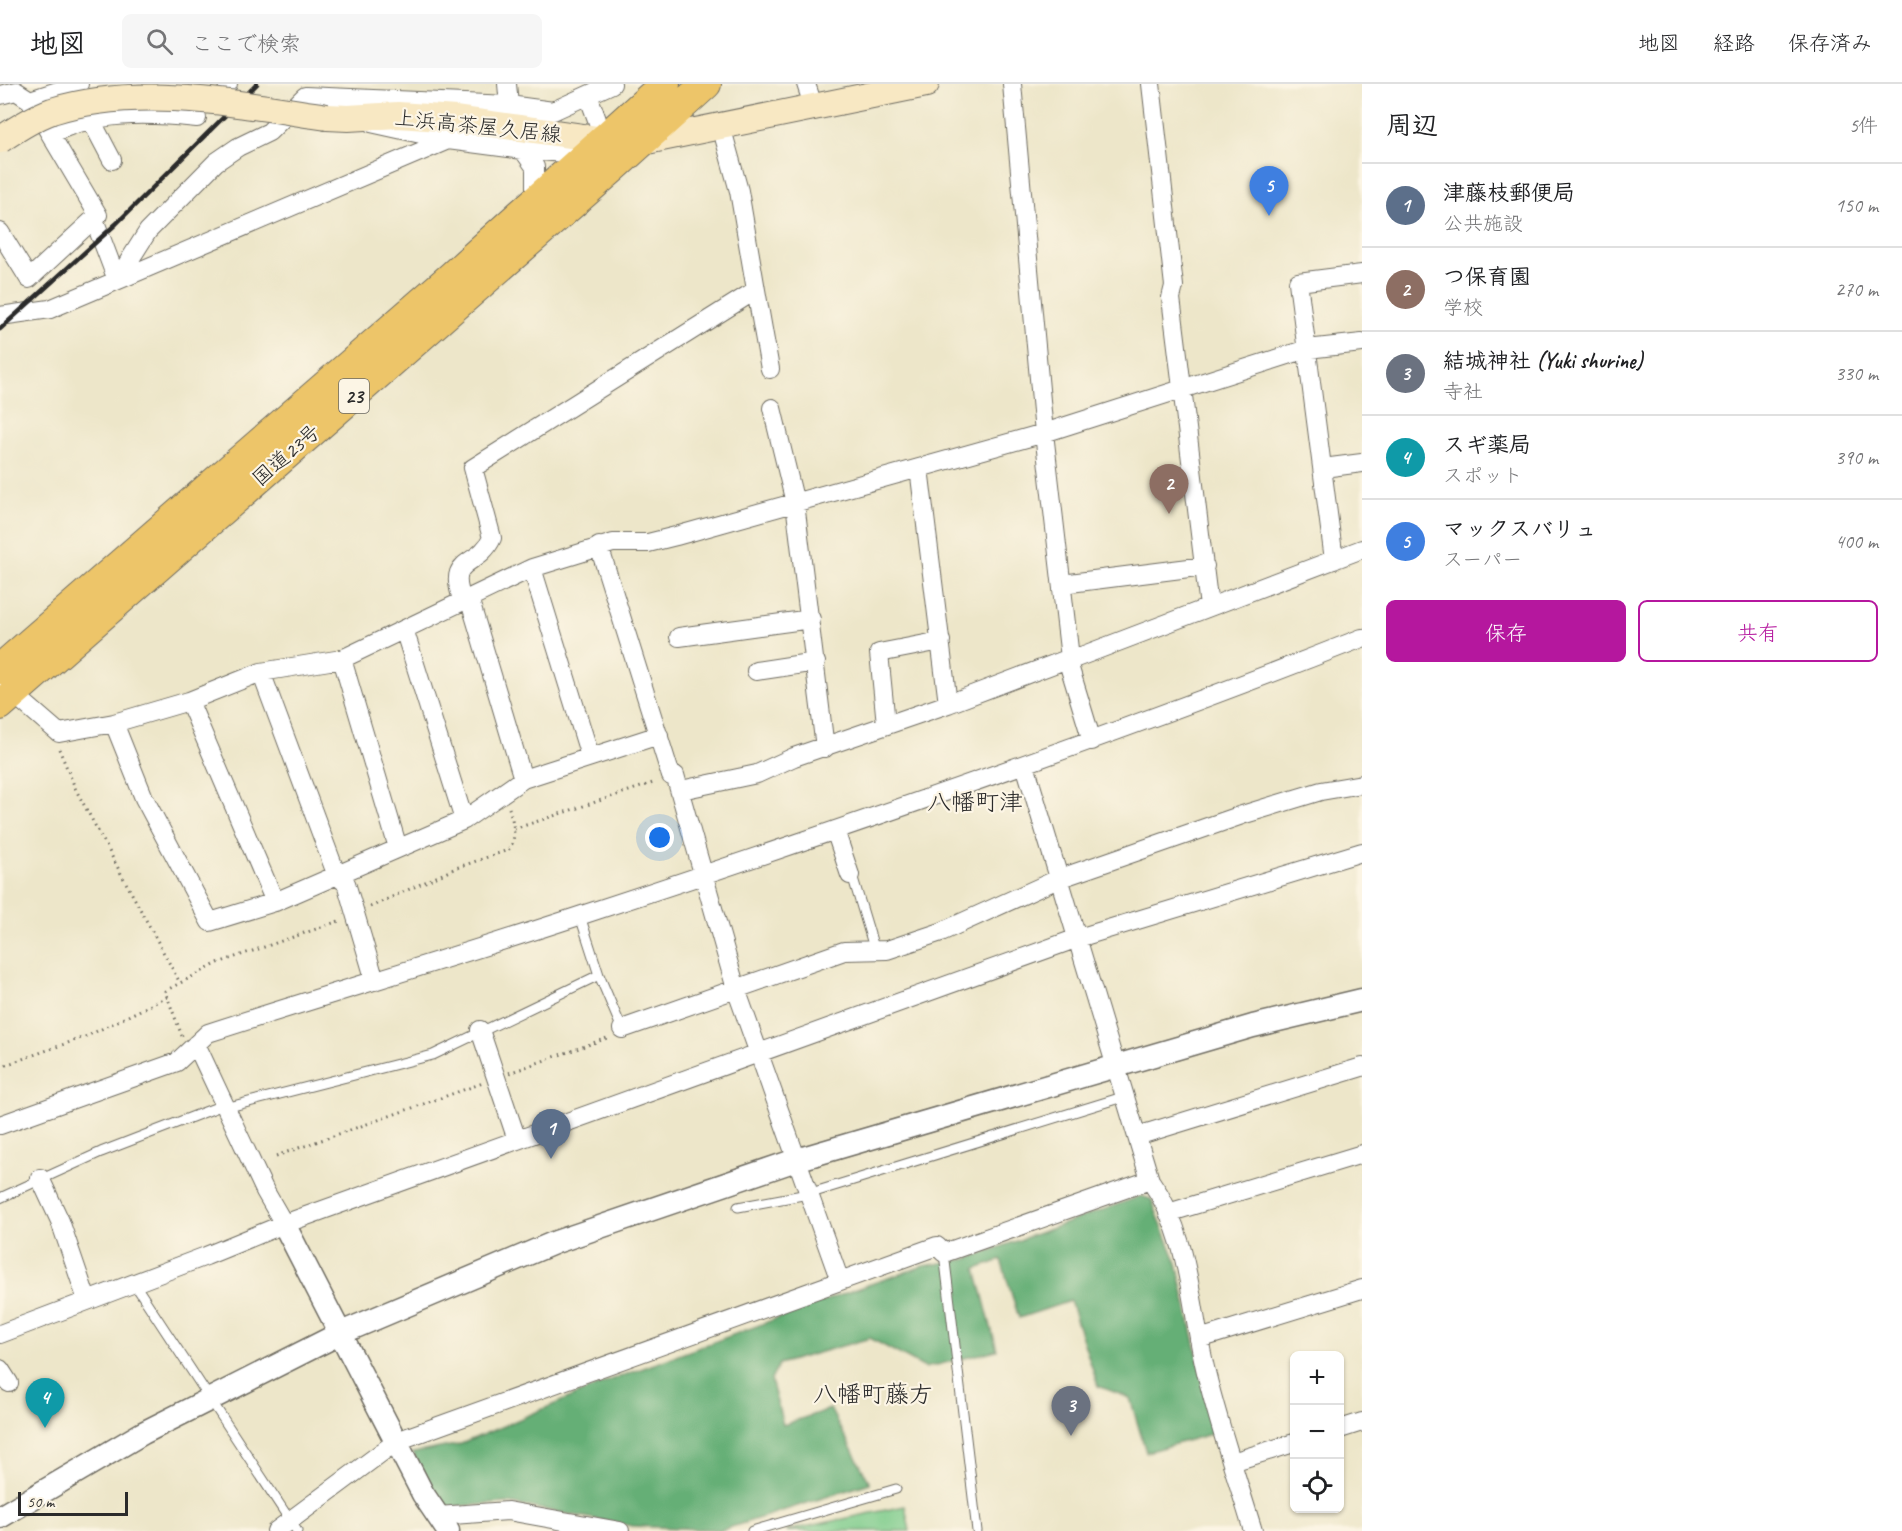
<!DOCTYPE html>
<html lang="ja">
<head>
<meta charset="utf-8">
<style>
	body { margin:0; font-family:Caveat,"Klee One",sans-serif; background:#f6f6f6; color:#202124 }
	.controls { position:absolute; right:18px; bottom:18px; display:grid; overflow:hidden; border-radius:9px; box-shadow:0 2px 4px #0004 }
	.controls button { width:54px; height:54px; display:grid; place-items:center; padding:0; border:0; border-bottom:2px solid #e0e0e0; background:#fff; color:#202124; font:30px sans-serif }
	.scale { position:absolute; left:18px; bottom:15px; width:110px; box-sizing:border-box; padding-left:6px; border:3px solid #2b2b2b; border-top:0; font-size:16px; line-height:21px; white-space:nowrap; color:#2b2b2b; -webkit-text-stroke:4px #fcf5e5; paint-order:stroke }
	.you { position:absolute; left:660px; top:754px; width:21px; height:21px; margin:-15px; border:4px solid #fff; border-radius:50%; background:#1a73e8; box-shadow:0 0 0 9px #1a73e833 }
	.badge { display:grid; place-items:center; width:39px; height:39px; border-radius:50%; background:#b5179e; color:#fff; font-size:20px; font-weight:700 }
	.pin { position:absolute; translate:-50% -50px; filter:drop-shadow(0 2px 3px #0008) }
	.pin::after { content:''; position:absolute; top:32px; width:21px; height:18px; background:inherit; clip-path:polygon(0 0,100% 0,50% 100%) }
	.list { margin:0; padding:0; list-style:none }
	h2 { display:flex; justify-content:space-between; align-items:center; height:78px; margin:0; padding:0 24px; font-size:26px }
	h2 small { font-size:20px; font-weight:400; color:#757577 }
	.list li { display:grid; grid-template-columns:39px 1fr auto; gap:18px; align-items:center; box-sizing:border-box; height:84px; padding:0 24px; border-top:2px solid #e0e0e0 }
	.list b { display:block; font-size:22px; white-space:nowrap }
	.list p { margin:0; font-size:20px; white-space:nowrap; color:#757577 }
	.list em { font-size:20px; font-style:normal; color:#757577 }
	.actions { display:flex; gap:12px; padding:18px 24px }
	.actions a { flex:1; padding:14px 0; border:2px solid #b5179e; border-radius:9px; text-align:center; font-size:21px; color:#b5179e }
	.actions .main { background:#b5179e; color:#fff }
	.icon { flex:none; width:33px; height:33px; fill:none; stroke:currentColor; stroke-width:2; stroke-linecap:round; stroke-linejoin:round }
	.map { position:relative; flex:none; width:1362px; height:1447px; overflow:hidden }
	header { display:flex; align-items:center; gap:36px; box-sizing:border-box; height:84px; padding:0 30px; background:#fff; border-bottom:2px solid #e0e0e0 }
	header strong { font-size:28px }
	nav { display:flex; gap:33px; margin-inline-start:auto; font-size:21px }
	.search { width:420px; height:54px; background:#f6f6f6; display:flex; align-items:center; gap:15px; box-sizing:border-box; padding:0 21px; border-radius:9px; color:#757577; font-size:22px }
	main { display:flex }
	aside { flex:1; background:#fff }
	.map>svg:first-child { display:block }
	.green { fill:#7ccb8a; stroke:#547b5a; stroke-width:1.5 }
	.forest { fill:#65af76; stroke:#486d50; stroke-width:1.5 }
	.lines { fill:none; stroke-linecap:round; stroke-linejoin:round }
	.service-casing { stroke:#6f6c62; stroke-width:11 }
	.minor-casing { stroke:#6f6c62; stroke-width:20 }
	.tertiary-casing { stroke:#6f6c62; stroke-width:25 }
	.secondary-casing { stroke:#6f6c62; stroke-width:28 }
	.trunk-casing { stroke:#6f6c62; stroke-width:32 }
	.path { stroke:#6f6c62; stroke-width:3; stroke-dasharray:1.5 4.5; stroke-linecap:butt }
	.service { stroke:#fff; stroke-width:9 }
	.minor { stroke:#fff; stroke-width:18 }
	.tertiary { stroke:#fff; stroke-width:22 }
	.secondary { stroke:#f8e8c3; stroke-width:26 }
	.trunk { stroke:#edc569; stroke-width:30 }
	.rail { stroke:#2b2b2b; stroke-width:4.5 }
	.secondary-bridge-casing { stroke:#6f6c62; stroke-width:28; stroke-linecap:butt }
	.secondary-bridge { stroke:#f8e8c3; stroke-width:26 }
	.labels { text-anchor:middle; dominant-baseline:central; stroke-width:4.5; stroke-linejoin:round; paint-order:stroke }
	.shield { fill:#fcf5e5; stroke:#6a6863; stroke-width:1.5 }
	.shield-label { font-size:20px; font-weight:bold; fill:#2b2b2b }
	.street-label { font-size:21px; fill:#2b2b2b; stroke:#fcf5e5 }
	.quarter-label { font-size:24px; fill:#2b2b2b; stroke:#fcf5e5 }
</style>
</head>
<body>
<header>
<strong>地図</strong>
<div class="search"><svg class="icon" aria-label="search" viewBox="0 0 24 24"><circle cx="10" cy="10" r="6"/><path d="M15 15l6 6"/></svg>ここで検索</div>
<nav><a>地図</a><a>経路</a><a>保存済み</a></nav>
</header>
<main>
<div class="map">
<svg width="1362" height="1447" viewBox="0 0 1362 1447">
	<rect width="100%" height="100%" fill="#fcf5e5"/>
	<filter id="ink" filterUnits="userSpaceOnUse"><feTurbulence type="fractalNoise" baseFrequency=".0167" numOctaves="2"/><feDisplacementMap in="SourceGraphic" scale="12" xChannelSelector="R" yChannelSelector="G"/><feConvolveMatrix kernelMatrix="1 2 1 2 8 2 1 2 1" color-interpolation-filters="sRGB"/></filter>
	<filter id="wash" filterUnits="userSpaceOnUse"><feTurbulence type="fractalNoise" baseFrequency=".008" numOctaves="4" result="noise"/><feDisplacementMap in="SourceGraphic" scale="24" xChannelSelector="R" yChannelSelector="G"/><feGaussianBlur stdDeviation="1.35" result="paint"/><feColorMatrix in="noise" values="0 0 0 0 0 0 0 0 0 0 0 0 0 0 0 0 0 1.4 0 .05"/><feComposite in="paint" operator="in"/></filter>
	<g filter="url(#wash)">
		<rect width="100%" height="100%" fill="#ede6c9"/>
		<path class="green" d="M 905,1422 L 910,1447 L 786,1447 Z"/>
		<path class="forest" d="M 1141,1112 L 1151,1115 L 1177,1179 L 1215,1349 L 1146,1368 L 1130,1314 L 1098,1302 L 1070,1217 L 1019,1234 L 1001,1176 L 976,1185 L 997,1266 L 925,1284 L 870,1254 L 779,1280 L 771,1296 L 783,1341 L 830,1325 L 870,1399 L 722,1446 L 633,1442 L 508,1419 L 440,1423 L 413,1369 L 461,1360 L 611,1296 L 859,1204 L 923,1182 L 967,1175 Z"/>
	</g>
	<g filter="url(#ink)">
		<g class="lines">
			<defs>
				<path id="service" d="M 850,791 L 853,794 L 875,867
					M 580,832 L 599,891 L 622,945
					M 225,1024 L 433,971 L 599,891
					M 0,1114 L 101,1068 L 223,1021
					M 738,1123 L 808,1110 L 1126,1012
					M 944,1169 L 977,1447
					M 134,1199 L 297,1447
					M 752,1447 L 896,1405"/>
				<path id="minor" d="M 227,0 L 228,0
					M 507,0 L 509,21
					M 806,0 L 814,24
					M 1012,0 L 1044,349 L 1070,574 L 1076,574 L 1362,465
					M 1151,0 L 1174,202 L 1171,214 L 1209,523
					M 0,11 L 16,7 L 30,16 L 98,131 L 29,195 L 0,148
					M 588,11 L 607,63
					M 30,16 L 79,0
					M 91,36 L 112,76
					M 371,39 L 448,56 L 523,66 L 566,69 L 589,61
					M 51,50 C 96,27 147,29 197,34
					M 523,66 L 535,83 L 535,118
					M 94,135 L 117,196
					M 117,196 L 148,147 L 216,78 L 238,63 L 269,48 L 305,12 L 509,21 L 553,27 L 612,0
					M 756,206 L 770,285
					M 0,232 L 50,225 L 448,56
					M 772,324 L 795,419 L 825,664
					M 919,384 L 948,620
					M 1323,384 L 1362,379
					M 599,462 L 671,692
					M 1334,476 L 1298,198 L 1362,190
					M 532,484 L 590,672
					M 1062,500 L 1205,482
					M 469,514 L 523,695
					M 463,518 C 445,471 478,485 492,454 L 473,384 L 756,206 L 739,107 L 721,42
					M 404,545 L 464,736
					M 679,553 L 811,535
					M 342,575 L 398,764
					M 1067,575 L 1092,657
					M 756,587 L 816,578
					M 261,588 L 337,792 L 346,799 L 375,897
					M 7,604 L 59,649 L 114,639 L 189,617 L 261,588 L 342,575 L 532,484 L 613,459 L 648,459 L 676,452 L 1044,349 L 1307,265 L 1362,259
					M 189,617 L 275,818
					M 114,639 L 144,714 L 210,838 L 275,818 L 464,736 L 523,695 L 659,651
					M 886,640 L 879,569 L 941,557
					M 1025,681 L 1150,1096 C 1191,1153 1190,1223 1206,1288 C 1219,1342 1237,1394 1253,1447
					M 675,691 L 736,905 L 840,1197
					M 681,706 L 757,690 L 794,673 L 948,620 L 1070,574
					M 835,746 L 850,791
					M 622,945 L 844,867 L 887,866 L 941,848 L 1058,795 L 1242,731 L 1321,707 L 1362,700
					M 480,946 L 517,1056
					M 196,960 L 265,1107 L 284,1140
					M 0,1041 L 177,978 L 208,949 C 332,909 458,872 582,831 C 844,745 1105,655 1362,554
					M 1137,1052 L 1362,983
					M 40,1094 L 60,1137 L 87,1216
					M 1168,1129 L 1362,1070
					M 0,1250 L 206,1172 L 284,1140 L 1075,855 L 1362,768
					M 1199,1255 L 1362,1205
					M 0,1285 L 9,1299
					M 1340,1345 L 1362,1338
					M 1232,1378 L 1294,1359
					M 438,1432 L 508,1427 L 620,1447
					M 276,1447 L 397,1357 L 937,1162 L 944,1169 L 1150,1096"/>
				<path id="tertiary" d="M 284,1140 L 423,1410 L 448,1447
					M 0,1433 L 143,1349 L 341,1249 L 556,1158 L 796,1076 L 1253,942 L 1362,916"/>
				<path id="secondary" d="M 327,33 L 348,34 L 398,31 L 456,35 L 605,56 L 642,58 L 926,0"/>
				<path id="trunk" d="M 0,585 L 452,192 L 665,0
					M 0,621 L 613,84 L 706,0"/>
			</defs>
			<use href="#service" class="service-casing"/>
			<use href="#minor" class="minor-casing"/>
			<use href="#tertiary" class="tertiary-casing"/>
			<use href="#secondary" class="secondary-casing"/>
			<use href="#trunk" class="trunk-casing"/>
			<path class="path" d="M 59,665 L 76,706 L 180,899
				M 514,745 L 656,698
				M 370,823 L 456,784 L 508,766 C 518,755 513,738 509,724
				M 182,952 L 165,907 L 218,879 L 342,836
				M 0,983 L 87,952 L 167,913
				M 509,989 L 610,953
				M 276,1072 L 483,999"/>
			<use href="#service" class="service"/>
			<use href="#minor" class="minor"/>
			<use href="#tertiary" class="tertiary"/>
			<use href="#secondary" class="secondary"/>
			<use href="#trunk" class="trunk"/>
			<path class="rail" d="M 0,245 L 116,140 L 257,0"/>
			<defs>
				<path id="secondary-bridge" d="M 0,56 C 16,45 33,34 52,27 C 139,0 238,20 327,33"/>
			</defs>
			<use href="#secondary-bridge" class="secondary-bridge-casing"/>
			<use href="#secondary-bridge" class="secondary-bridge"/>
		</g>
	</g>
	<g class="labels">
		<rect class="shield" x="339" y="295" width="30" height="34" rx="4.5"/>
		<g class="shield-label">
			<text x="354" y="312">23</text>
		</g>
		<g class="street-label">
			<text transform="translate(478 42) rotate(6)">上浜高茶屋久居線</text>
			<text transform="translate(286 371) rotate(-41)">国道23号</text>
		</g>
		<g class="quarter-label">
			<text x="975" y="718">八幡町津</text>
			<text x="873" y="1310">八幡町藤方</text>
		</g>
	</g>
</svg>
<div class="controls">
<button>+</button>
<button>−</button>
<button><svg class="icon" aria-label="locate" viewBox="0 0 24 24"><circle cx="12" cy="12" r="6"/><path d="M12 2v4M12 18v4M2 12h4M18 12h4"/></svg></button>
</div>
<div class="scale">50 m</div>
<div class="you"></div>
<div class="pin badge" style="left:551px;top:1075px;background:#5c6f8a">1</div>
<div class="pin badge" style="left:1169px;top:430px;background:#8d6e63">2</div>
<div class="pin badge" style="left:1071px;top:1352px;background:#6b7280">3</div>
<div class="pin badge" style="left:45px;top:1344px;background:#0f9aa8">4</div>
<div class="pin badge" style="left:1269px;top:132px;background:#3f7fe0">5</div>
</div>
<aside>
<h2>周辺<small>5件</small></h2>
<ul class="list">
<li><span class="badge" style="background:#5c6f8a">1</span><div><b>津藤枝郵便局</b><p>公共施設</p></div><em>150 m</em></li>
<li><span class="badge" style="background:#8d6e63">2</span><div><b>つ保育園</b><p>学校</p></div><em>270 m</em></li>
<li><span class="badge" style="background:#6b7280">3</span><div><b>結城神社 (Yuki shurine)</b><p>寺社</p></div><em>330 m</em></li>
<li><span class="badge" style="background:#0f9aa8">4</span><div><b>スギ薬局</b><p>スポット</p></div><em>390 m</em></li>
<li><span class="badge" style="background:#3f7fe0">5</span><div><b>マックスバリュ</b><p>スーパー</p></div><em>400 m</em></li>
</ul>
<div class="actions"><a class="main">保存</a><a>共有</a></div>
</aside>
</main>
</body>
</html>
